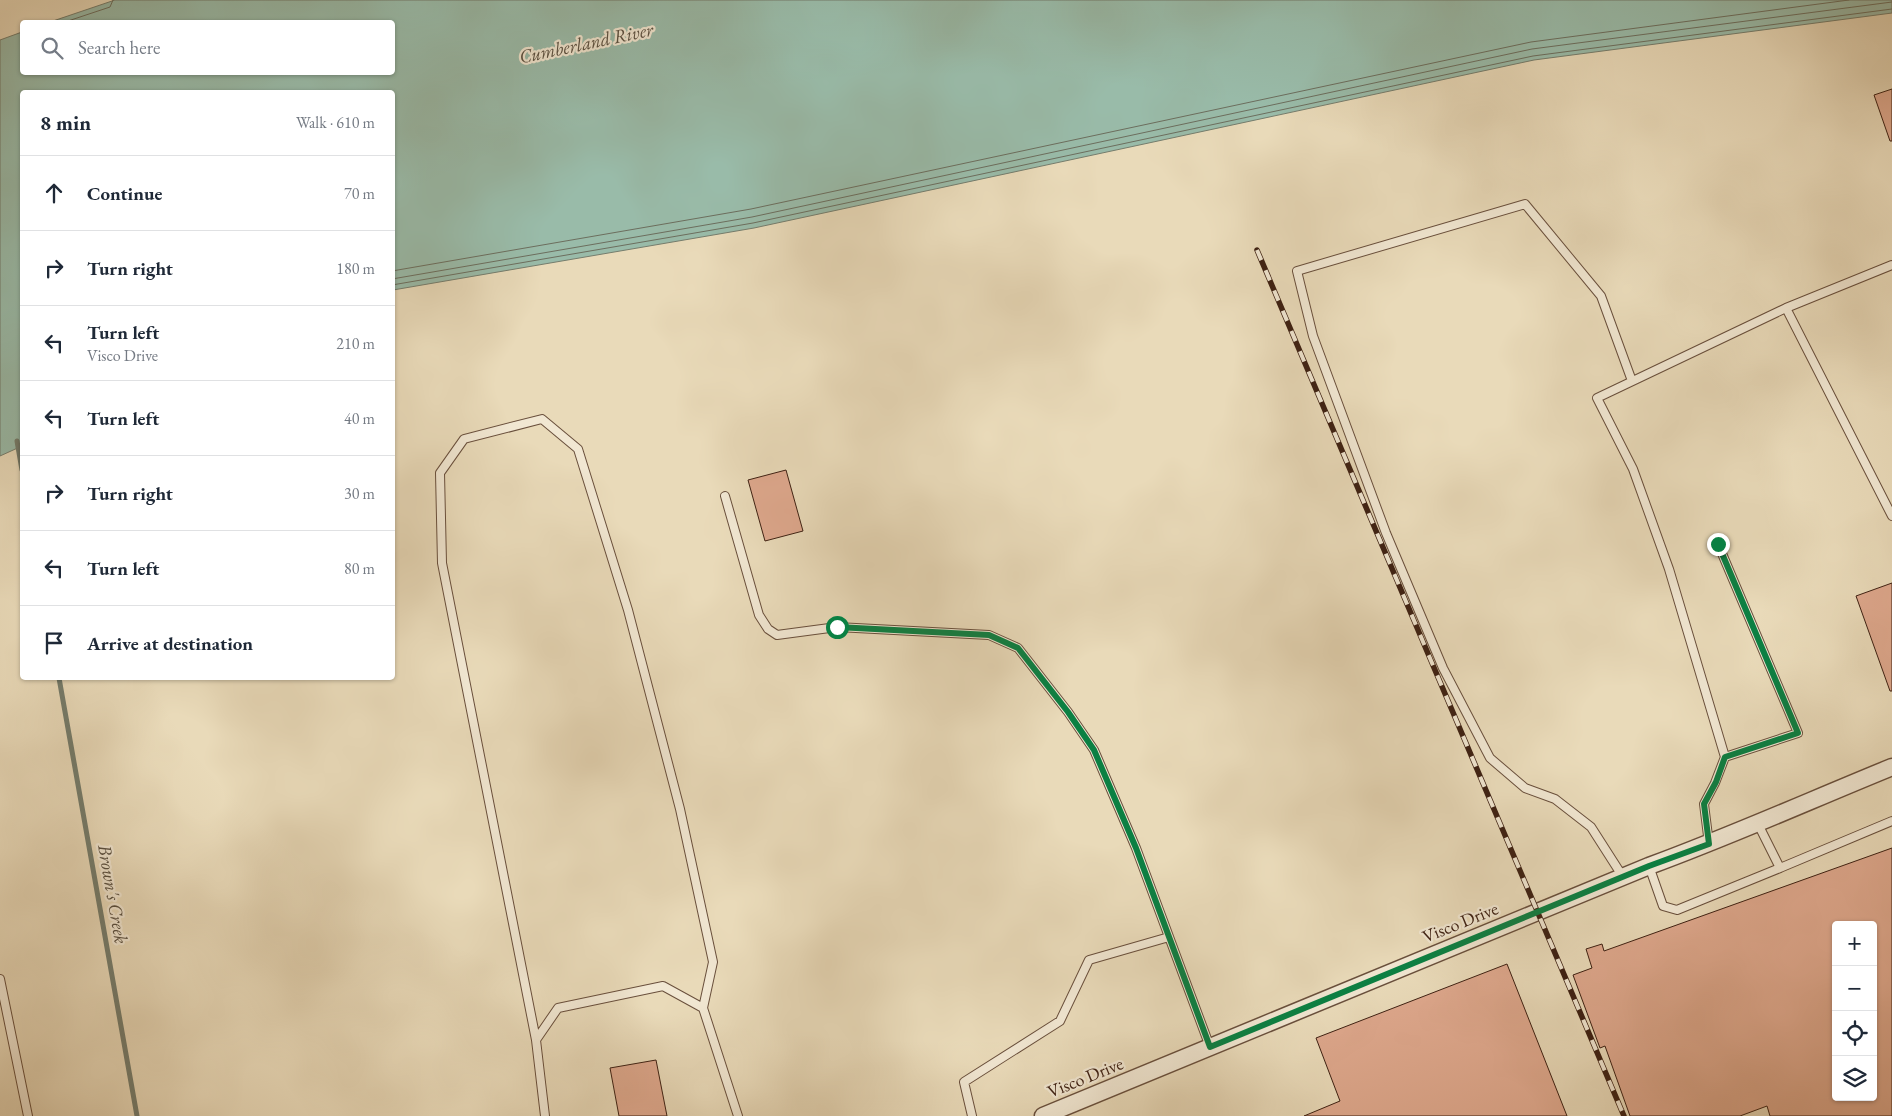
<!DOCTYPE html>
<html lang="en">
<head>
<meta charset="utf-8">
<style>
	body { margin:0; font-family:"EB Garamond",serif; background:#f2f2f3; color:#1f2937 }
	.controls { position:absolute; right:15px; bottom:15px; display:grid; overflow:hidden; border-radius:5px; box-shadow:0 1px 4px #0004 }
	.controls button { width:45px; height:45px; display:grid; place-items:center; padding:0; border:0; border-bottom:1px solid #e0e1e3; background:#fff; color:#1f2937; font:25px sans-serif }
	.stop { position:absolute; width:15px; height:15px; margin:-11px; border:4px solid #0b8043; border-radius:50%; background:#fff }
	.stop.end { background:#0b8043; border-color:#fff; box-shadow:0 1px 5px #0008 }
	.list { margin:0; padding:0; list-style:none }
	h2 { display:flex; justify-content:space-between; align-items:center; height:65px; margin:0; padding:0 20px; font-size:21px }
	h2 small { font-size:16px; font-weight:400; color:#747a83 }
	.list li { display:grid; grid-template-columns:32px 1fr auto; gap:15px; align-items:center; box-sizing:border-box; height:75px; padding:0 20px; border-top:1px solid #e0e1e3 }
	.list b { display:block; font-size:19px; white-space:nowrap }
	.list p { margin:0; font-size:16px; white-space:nowrap; color:#747a83 }
	.list em { font-size:16px; font-style:normal; color:#747a83 }
	.icon { flex:none; width:28px; height:28px; fill:none; stroke:currentColor; stroke-width:2; stroke-linecap:round; stroke-linejoin:round }
	.map { position:relative; flex:none; width:1892px; height:1116px; overflow:hidden }
	.search { position:absolute; background:#fff; box-shadow:0 1px 4px #0004; left:20px; top:20px; width:375px; height:55px; display:flex; align-items:center; gap:12px; box-sizing:border-box; padding:0 18px; border-radius:5px; color:#747a83; font-size:19px }
	.panel { position:absolute; background:#fff; box-shadow:0 1px 4px #0004; left:20px; top:90px; width:375px; height:590px; border-radius:5px }
	.map>svg:first-child { display:block }
	.water { fill:#99bba9; stroke:#757d6d }
	.lines { fill:none; stroke-linecap:round; stroke-linejoin:round }
	.shore { stroke:#6c6e5e; stroke-width:1 }
	.stream { stroke:#757d6d; stroke-width:5 }
	.building { fill:#dea88d; stroke:#3e2113; fill-rule:evenodd }
	.service-casing { stroke:#694f3c; stroke-width:10 }
	.minor-casing { stroke:#694f3c; stroke-width:19 }
	.service { stroke:#f1e7d2; stroke-width:8 }
	.minor { stroke:#f1e7d2; stroke-width:16 }
	.rail-casing { stroke:#3e2113; stroke-width:5.5 }
	.rail { stroke:#f1e7d2; stroke-width:4; stroke-dasharray:11; stroke-linecap:butt }
	.route { stroke:#0b8043; stroke-width:6 }
	.labels { text-anchor:middle; dominant-baseline:central; stroke-width:4.5; stroke-linejoin:round; paint-order:stroke }
	.street-label { font-size:18px; fill:#3e2113; stroke:#f1e7d2 }
	.water-label { font-size:19px; font-style:italic; fill:#594f40; stroke:#f1e7d2 }
</style>
</head>
<body>
<div class="map">
<svg width="1892" height="1116" viewBox="0 0 1892 1116">
	<rect width="100%" height="100%" fill="#e9dab9"/>
	<filter id="stains"><feTurbulence type="fractalNoise" baseFrequency=".004" numOctaves="4"/><feColorMatrix values="0 0 0 0 .2 0 0 0 0 .09 0 0 0 0 .02 0 0 0 .5 -.17"/></filter>
	<radialGradient id="worn" r=".72"><stop offset=".6" stop-color="#630" stop-opacity="0"/><stop offset="1" stop-color="#630" stop-opacity=".3"/></radialGradient>
	<path class="water" d="M 115,0 L 1892,0 L 1892,13 L 1534,60 L 754,228 L 393,290 L 392,92 L 22,92 L 22,446 L 0,456 L 0,40 L 22,32 L 22,72 L 392,72 L 392,22 L 50,22 Z"/>
	<g class="lines">
		<path class="shore" d="M 65,22 L 110,7 L 113,0
			M 392,271 L 751,209 L 1531,42 L 1849,0
			M 392,279 L 752,217 L 1532,49 L 1892,2
			M 392,285 L 753,223 L 1533,56 L 1892,9"/>
		<path class="stream" d="M 17,441 L 22,470
			M 59,678 L 137,1116"/>
	</g>
	<path class="building" d="M 1892,89 L 1892,141 L 1890,141 L 1874,95 Z
		M 786,470 L 803,531 L 765,541 L 748,480 Z
		M 1892,583 L 1892,691 L 1890,691 L 1856,596 Z
		M 1892,848 L 1892,1116 L 1770,1116 L 1767,1106 L 1740,1116 L 1630,1116 L 1605,1046 L 1600,1048 L 1573,975 L 1592,968 L 1586,949 L 1602,944 L 1604,951 ZM 1836,925 L 1873,925 L 1873,1097 L 1836,1097 Z
		M 1507,964 L 1567,1116 L 1304,1116 L 1340,1101 L 1316,1038 Z
		M 656,1060 L 667,1116 L 619,1116 L 610,1068 Z"/>
	<g class="lines">
		<defs>
			<path id="service" d="M 1786,308 L 1892,265
				M 725,496 L 759,615 L 768,629 L 777,635 L 837,627 L 989,635 L 1018,648 L 1068,712 L 1094,750 L 1136,848 L 1210,1047
				M 1718,544 L 1798,733 L 1725,757
				M 1709,844 L 1704,804 L 1715,783 L 1725,757 L 1669,569 L 1633,469 L 1597,398 L 1786,308 L 1892,516
				M 1649,866 L 1663,906 L 1677,910 L 1780,868 L 1757,822
				M 1780,868 L 1892,821
				M 1623,877 L 1591,827 L 1555,799 L 1525,788 L 1490,758 L 1443,668 L 1386,533 L 1313,336 L 1297,271 L 1525,204 L 1601,296 L 1632,381
				M 0,979 L 28,1116
				M 536,1040 L 442,563 L 440,473 L 464,439 L 542,419 L 578,449 L 628,610 L 680,809 L 713,962 L 703,1008
				M 545,1116 L 536,1040 L 558,1008 L 663,986 L 703,1008 L 738,1116
				M 972,1116 L 964,1082 L 1060,1021 L 1089,960 L 1169,937"/>
			<path id="minor" d="M 1043,1116 L 1649,866 C 1731,836 1811,800 1892,767"/>
		</defs>
		<use href="#service" class="service-casing"/>
		<use href="#minor" class="minor-casing"/>
		<use href="#service" class="service"/>
		<use href="#minor" class="minor"/>
		<defs>
			<path id="rail" d="M 1257,250 L 1624,1116"/>
		</defs>
		<use href="#rail" class="rail-casing"/>
		<use href="#rail" class="rail"/>
	</g>
	<g class="lines">
		<path class="route" d="M 837,627 L 989,635 L 1018,648 L 1068,712 L 1094,750 L 1136,848 L 1210,1047 L 1649,866 L 1709,844 L 1704,804 L 1716,782 L 1725,757 L 1798,733 L 1718,544"/>
	</g>
	<g class="labels">
		<g class="street-label">
			<text transform="translate(1460 922) rotate(-22)">Visco Drive</text>
			<text transform="translate(1085 1077) rotate(-22)">Visco Drive</text>
		</g>
		<g class="water-label">
			<text transform="translate(586 43) rotate(-12)">Cumberland River</text>
			<text transform="translate(113 894) rotate(80)">Brown's Creek</text>
		</g>
	</g>
	<rect width="100%" height="100%" filter="url(#stains)"/>
	<rect width="100%" height="100%" fill="url(#worn)"/>
</svg>
<div class="controls">
<button>+</button>
<button>−</button>
<button><svg class="icon" aria-label="locate" viewBox="0 0 24 24"><circle cx="12" cy="12" r="6"/><path d="M12 2v4M12 18v4M2 12h4M18 12h4"/></svg></button>
<button><svg class="icon" aria-label="layers" viewBox="0 0 24 24"><path d="M12 4l9 5-9 5-9-5zM3 14l9 5 9-5"/></svg></button>
</div>
<div class="stop" style="left:837px;top:627px"></div>
<div class="stop end" style="left:1718px;top:544px"></div>
<div class="search"><svg class="icon" aria-label="search" viewBox="0 0 24 24"><circle cx="10" cy="10" r="6"/><path d="M15 15l6 6"/></svg>Search here</div>
<section class="panel">
<h2>8 min<small>Walk · 610 m</small></h2>
<ul class="list">
<li><svg class="icon" aria-label="ahead" viewBox="0 0 24 24"><path d="M12 20V5M6 11l6-6 6 6"/></svg><div><b>Continue</b></div><em>70 m</em></li>
<li><svg class="icon" aria-label="right" viewBox="0 0 24 24"><path d="M7 20v-9h11M14 6l5 5-5 5"/></svg><div><b>Turn right</b></div><em>180 m</em></li>
<li><svg class="icon" aria-label="left" viewBox="0 0 24 24"><path d="M17 20v-9H6M10 6l-5 5 5 5"/></svg><div><b>Turn left</b><p>Visco Drive</p></div><em>210 m</em></li>
<li><svg class="icon" aria-label="left" viewBox="0 0 24 24"><path d="M17 20v-9H6M10 6l-5 5 5 5"/></svg><div><b>Turn left</b></div><em>40 m</em></li>
<li><svg class="icon" aria-label="right" viewBox="0 0 24 24"><path d="M7 20v-9h11M14 6l5 5-5 5"/></svg><div><b>Turn right</b></div><em>30 m</em></li>
<li><svg class="icon" aria-label="left" viewBox="0 0 24 24"><path d="M17 20v-9H6M10 6l-5 5 5 5"/></svg><div><b>Turn left</b></div><em>80 m</em></li>
<li><svg class="icon" aria-label="arrive" viewBox="0 0 24 24"><path d="M6 21V4h12l-3 4 3 4H6"/></svg><div><b>Arrive at destination</b></div></li>
</ul>
</section>
</div>
</body>
</html>
